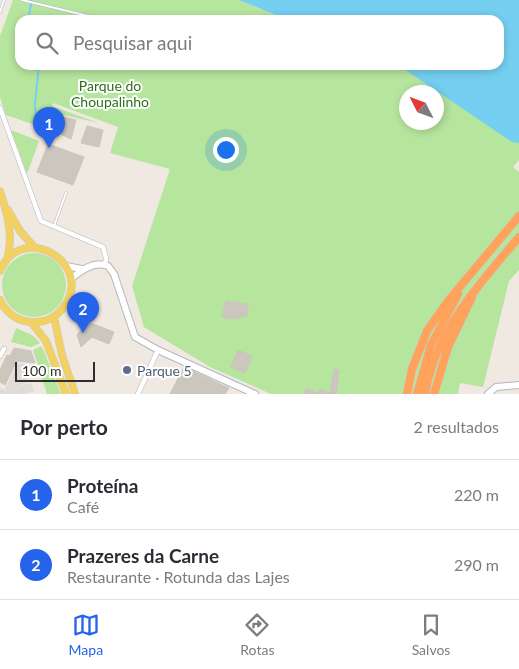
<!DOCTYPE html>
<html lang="pt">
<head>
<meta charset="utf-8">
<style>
	body { margin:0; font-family:Lato,sans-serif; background:#f7f7f7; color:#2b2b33 }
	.compass { position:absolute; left:399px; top:85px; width:45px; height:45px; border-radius:50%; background:#fff; box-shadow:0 2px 8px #0003; rotate:312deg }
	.scale { position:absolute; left:15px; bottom:12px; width:80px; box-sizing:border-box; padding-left:5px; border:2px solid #2e2e2e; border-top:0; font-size:14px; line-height:18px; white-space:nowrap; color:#2e2e2e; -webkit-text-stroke:4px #fff; paint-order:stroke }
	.you { position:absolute; left:225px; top:149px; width:18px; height:18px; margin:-12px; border:4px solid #fff; border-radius:50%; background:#1a73e8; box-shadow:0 0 0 8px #1a73e833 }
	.badge { display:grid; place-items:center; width:32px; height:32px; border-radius:50%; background:#2563eb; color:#fff; font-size:16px; font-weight:700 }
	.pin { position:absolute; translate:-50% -41px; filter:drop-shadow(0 1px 2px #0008) }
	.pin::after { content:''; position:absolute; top:26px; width:18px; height:15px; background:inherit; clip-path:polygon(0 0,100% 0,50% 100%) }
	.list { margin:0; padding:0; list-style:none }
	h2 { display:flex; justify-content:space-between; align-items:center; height:65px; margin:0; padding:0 20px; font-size:21px }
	h2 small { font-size:16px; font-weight:400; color:#7c7c81 }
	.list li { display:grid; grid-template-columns:32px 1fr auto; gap:15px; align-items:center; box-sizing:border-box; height:70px; padding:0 20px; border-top:1px solid #e1e1e2 }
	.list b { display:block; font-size:19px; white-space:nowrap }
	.list p { margin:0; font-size:16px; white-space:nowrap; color:#7c7c81 }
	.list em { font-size:16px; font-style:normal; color:#7c7c81 }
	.icon { flex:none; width:28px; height:28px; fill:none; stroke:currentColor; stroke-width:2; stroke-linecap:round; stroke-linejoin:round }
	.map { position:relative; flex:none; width:519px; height:394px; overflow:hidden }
	.search { position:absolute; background:#fff; box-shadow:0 2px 8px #0003; left:15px; right:15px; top:15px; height:55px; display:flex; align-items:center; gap:12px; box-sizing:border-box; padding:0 18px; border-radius:15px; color:#7c7c81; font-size:19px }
	.sheet { height:205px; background:#fff }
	nav { display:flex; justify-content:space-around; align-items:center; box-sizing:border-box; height:70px; border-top:1px solid #e1e1e2; background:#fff; font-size:14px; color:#7c7c81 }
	nav a { display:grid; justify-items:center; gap:2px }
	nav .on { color:#2563eb }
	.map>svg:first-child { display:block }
	.green { fill:#b6e59e; fill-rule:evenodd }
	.plaza { fill:#dfdcd8 }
	.water { fill:#75cff0 }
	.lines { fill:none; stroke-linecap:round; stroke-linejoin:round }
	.stream { stroke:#75cff0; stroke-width:2 }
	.building { fill:#cbc7bf; stroke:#cbc5ba }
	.lane-casing { stroke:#b4b7c1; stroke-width:3 }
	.street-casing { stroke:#b4b7c1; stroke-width:5.5 }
	.secondary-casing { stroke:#b4b7c1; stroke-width:8 }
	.primary-casing { stroke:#c9c9c9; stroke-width:8 }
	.highway-casing { stroke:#c9c9c9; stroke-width:9 }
	.lane { stroke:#fff; stroke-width:2 }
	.street { stroke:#fff; stroke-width:4.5 }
	.secondary { stroke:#fff; stroke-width:6 }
	.primary { stroke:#f2d163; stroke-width:7 }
	.highway { stroke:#ffa35c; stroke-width:8 }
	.service-dot { fill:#5c6f8a; stroke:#fff; stroke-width:2 }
	.labels { text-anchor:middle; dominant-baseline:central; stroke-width:4; stroke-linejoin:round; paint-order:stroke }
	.park-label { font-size:14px; fill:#2c6e1b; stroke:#fff }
	.service-label { font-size:14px; fill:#4e5e75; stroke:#fff; text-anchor:start }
</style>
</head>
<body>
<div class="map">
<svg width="519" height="394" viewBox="0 0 519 394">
	<rect width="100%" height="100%" fill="#efe9e1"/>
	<path class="green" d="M 13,0 L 239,0 L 288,20 L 20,20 L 20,65 L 398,65 L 519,142 L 519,160 L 513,167 L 519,172 L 519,270 L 509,281 L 483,387 L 460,383 L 458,394 L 271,394 L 210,367 L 144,327 L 132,286 L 170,169 L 110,153 L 118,127 L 53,103 L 52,106 L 99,123 L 50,112 L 44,128 L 6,115 L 0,97 L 0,36 ZM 406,92 L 436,92 L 436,122 L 406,122 Z
		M 11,130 L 39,141 L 27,174 Z
		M2 285a32 32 0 1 1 64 0a32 32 0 1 1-64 0Z
		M 16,328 L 32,335 L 40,343 L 31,347 L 11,342 Z
		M 41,346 L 44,351 L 61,394 L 47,394 L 33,350 Z"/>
	<path class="plaza" d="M 18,363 L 35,365 L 39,375 L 27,379 L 28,382 L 18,386 L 31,383 L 34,391 L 24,394 L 0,394 L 0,388 L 6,391 L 1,393 L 7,391 L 5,389 Z"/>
	<path class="water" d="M 239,0 L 519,0 L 519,143 L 512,142 L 398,65 L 499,65 L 499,20 L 288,20 Z"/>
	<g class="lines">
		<path class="stream" d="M 28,20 L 32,0
			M 36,121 L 35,104 L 39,65"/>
	</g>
	<path class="building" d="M 59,116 L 76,120 L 71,139 L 56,132 Z
		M 87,126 L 103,130 L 99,147 L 81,143 Z
		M 48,144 L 84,157 L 73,185 L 37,172 Z
		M 226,301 L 248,304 L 247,316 L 231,319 L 222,317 Z
		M 88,322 L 114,332 L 109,344 L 92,337 L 81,347 L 77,335 Z
		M 14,348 L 31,351 L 35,363 L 17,361 L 5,385 L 0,382 L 0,370 L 7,355 L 10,356 Z
		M 238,350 L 252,356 L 245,373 L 231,367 Z
		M 184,367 L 229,388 L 225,394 L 170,394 Z
		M 334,369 L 339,370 L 336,394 L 304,394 L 307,388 L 318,393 L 320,389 L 330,393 Z"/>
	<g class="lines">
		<defs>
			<path id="lane" d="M 22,0 L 105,20
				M 0,12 L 4,0
				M 54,226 L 66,193"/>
			<path id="street" d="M 0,108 L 41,221 L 103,247 L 106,258 L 105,265
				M 0,356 L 4,349
				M 138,394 L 158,350"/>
			<path id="secondary" d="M 66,266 L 82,269
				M 71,279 C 80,271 94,260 108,266 L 114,274 L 135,337 L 158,350 L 255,394
				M 488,394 L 496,387 L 519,385"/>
			<path id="primary" d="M 0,191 C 7,212 14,237 7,259
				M 8,210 L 20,231 L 35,248
				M 0,271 C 21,220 97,263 63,308 C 56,317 45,323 33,322 C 18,322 6,313 0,300
				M 54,317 L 62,355 L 75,394
				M 31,322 L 46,341 L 66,394"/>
			<path id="highway" d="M 407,394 L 412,369 L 427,331 L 448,301 L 519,216
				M 417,394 L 431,345 L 458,294
				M 425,394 C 436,329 479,285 519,237
				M 434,394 L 448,347 L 472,297"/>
		</defs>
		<use href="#lane" class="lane-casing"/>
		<use href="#street" class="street-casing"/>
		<use href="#secondary" class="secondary-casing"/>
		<use href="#primary" class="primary-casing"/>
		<use href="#highway" class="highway-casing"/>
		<use href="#lane" class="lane"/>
		<use href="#street" class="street"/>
		<use href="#secondary" class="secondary"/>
		<use href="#primary" class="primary"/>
		<use href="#highway" class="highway"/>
	</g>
	<circle class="service-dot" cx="127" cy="370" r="5"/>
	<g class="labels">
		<g class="park-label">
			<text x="110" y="85">Parque do<tspan x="110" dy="16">Choupalinho</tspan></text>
		</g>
		<g class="service-label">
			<text x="137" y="370">Parque 5</text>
		</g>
	</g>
</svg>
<svg class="compass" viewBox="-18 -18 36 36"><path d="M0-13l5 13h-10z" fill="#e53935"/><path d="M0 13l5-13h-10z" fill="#7c7c81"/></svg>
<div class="scale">100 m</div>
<div class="you"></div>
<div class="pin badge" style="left:49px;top:148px">1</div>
<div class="pin badge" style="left:83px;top:333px">2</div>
<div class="search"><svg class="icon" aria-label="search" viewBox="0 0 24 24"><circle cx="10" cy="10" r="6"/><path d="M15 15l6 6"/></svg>Pesquisar aqui</div>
</div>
<section class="sheet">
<h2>Por perto<small>2 resultados</small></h2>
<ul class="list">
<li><span class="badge">1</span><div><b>Proteína</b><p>Café</p></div><em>220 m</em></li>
<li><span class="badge">2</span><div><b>Prazeres da Carne</b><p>Restaurante · Rotunda das Lajes</p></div><em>290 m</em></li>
</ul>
</section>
<nav>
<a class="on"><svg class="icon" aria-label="map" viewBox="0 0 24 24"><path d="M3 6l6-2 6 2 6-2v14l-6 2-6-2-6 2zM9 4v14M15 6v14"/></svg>Mapa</a>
<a><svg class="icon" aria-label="directions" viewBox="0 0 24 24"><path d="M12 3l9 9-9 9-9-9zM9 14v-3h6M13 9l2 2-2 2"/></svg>Rotas</a>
<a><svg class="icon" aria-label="saved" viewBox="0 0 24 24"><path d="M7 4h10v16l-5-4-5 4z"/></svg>Salvos</a>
</nav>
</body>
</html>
